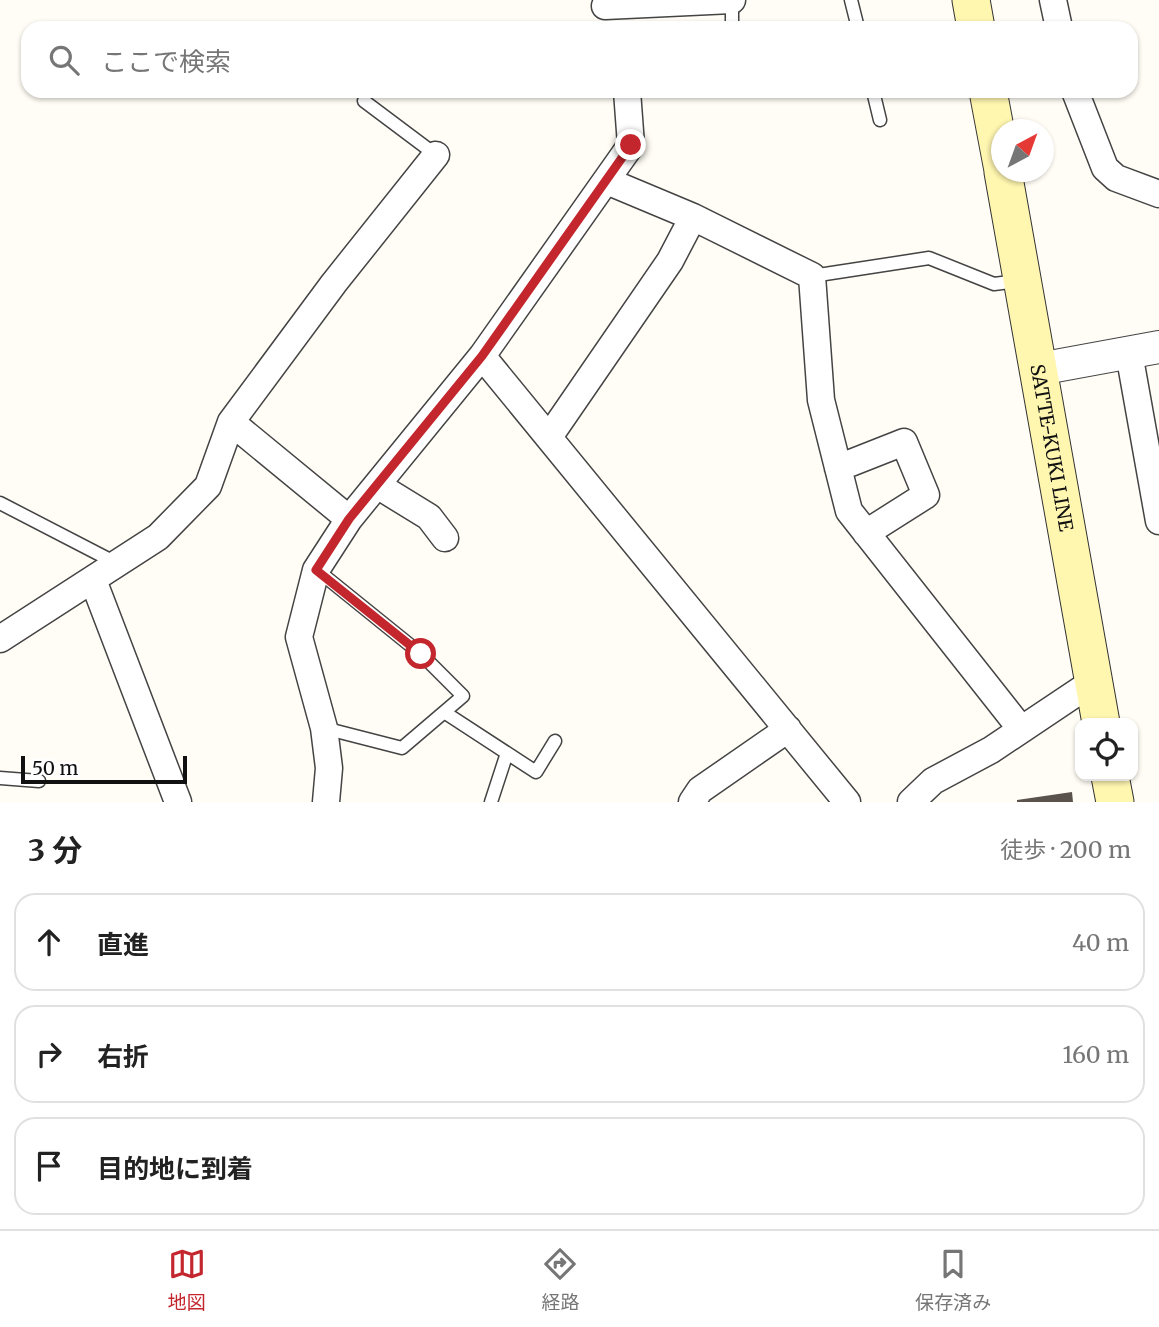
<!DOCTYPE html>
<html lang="ja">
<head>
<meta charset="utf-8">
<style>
	body { margin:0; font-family:Merriweather,"Noto Sans JP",serif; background:#f2f2f2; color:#222 }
	.controls { position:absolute; right:21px; bottom:21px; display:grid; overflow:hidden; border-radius:14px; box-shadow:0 2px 5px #0004 }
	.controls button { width:63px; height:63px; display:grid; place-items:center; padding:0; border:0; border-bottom:2px solid #e0e0e0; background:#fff; color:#222; font:35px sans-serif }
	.compass { position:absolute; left:991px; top:119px; width:63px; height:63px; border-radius:50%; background:#fff; box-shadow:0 2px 5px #0004; rotate:41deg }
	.scale { position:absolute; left:21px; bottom:18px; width:166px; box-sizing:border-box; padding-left:7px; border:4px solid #111; border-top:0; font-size:19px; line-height:24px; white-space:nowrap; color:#111; -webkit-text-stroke:5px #fff; paint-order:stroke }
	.stop { position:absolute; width:21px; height:21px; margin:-16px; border:5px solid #c4262e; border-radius:50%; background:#fff }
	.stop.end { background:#c4262e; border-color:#fff; box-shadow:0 2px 7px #0008 }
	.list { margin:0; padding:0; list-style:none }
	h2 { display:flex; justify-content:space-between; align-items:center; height:91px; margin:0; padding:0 28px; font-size:30px }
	h2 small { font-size:23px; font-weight:400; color:#767676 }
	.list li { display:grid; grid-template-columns:46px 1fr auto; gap:21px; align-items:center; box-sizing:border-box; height:98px; margin:0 14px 14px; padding:0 14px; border:2px solid #e0e0e0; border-radius:21px }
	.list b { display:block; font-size:26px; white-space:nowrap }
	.list em { font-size:23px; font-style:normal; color:#767676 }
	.icon { flex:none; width:38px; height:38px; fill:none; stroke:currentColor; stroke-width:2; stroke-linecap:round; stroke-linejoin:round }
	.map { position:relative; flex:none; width:1159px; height:802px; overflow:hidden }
	.search { position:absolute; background:#fff; box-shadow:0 2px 5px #0004; left:21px; right:21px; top:21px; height:77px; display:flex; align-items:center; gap:18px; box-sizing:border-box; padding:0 24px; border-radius:21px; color:#767676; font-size:26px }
	.sheet { height:427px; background:#fff }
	nav { display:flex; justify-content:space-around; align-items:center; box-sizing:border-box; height:98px; border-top:2px solid #e0e0e0; background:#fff; font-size:19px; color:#767676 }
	nav a { display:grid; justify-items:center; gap:4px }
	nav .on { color:#c4262e }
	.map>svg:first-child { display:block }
	.building { fill:#5a524d }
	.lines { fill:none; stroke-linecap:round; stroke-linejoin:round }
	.service-casing { stroke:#444; stroke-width:15 }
	.minor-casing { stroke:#444; stroke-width:29 }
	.tertiary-casing { stroke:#444; stroke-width:34 }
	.secondary-casing { stroke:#333; stroke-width:39 }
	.service { stroke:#fff; stroke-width:12 }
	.minor { stroke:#fff; stroke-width:26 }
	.tertiary { stroke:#fff; stroke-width:32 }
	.secondary { stroke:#fff6b0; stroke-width:37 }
	.route { stroke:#c4262e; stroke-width:9 }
	.labels { text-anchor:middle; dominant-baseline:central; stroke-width:7; stroke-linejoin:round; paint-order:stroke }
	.street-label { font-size:19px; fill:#111; stroke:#fff }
</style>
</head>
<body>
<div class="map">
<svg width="1159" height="802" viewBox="0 0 1159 802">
	<rect width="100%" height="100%" fill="#fffdf5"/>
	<path class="building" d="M 1072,792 L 1073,802 L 1017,802 L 1017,800 Z"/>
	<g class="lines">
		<defs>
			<path id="service" d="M 851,0 L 858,28
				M 732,28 L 732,0
				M 873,91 L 880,120
				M 364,101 L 436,155
				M 812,276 L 929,258 L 994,284 L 1018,281
				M 0,503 L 118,564
				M 317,570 L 421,654 L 463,696 L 402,748 L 324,728
				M 444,712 L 536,772 L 555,741
				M 0,778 L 39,781
				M 491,802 L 507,753"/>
			<path id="minor" d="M 1053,0 L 1059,28
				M 605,6 L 732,0
				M 1075,91 L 1105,168 L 1116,178 L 1159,194
				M 607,181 L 693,217 L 812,276 L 821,400 L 849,511 L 1021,729
				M 1129,353 L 1159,521
				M 482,356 L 847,802
				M 231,422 L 349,519 L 482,356 L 631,145 L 627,91
				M 549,437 L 670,261 L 693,217
				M 838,468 L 904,442 L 926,495 L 866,533
				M 377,485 L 429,517 L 445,538
				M 93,580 L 178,802
				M 0,639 L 158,537 L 208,486 L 231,422 L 334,283 L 436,155
				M 326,802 L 329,768 L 324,728 L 299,637 L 316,570 L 349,519
				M 692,802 L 700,790 L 788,729
				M 911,802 L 933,781 L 991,750 L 1094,681"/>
			<path id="tertiary" d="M 1039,369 L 1159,347"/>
			<g id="secondary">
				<path d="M 971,0 L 976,28"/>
				<path d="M 988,91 L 1002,165"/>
				<path id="s1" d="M 1003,172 L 1101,723"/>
				<path d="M 1110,776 L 1115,802"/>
			</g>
		</defs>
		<use href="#service" class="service-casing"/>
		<use href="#minor" class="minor-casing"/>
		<use href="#tertiary" class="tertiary-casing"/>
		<use href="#secondary" class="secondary-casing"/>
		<use href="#service" class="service"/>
		<use href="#minor" class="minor"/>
		<use href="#tertiary" class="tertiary"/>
		<use href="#secondary" class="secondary"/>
	</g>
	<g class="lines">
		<path class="route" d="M 421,654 L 316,570 L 349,519 L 482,356 L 631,145"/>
	</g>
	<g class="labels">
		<g class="street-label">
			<text stroke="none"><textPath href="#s1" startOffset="280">SATTE-KUKI LINE</textPath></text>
		</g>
	</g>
</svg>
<div class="controls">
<button><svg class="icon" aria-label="locate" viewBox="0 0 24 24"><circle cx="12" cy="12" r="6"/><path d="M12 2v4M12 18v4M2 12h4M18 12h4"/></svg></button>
</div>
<svg class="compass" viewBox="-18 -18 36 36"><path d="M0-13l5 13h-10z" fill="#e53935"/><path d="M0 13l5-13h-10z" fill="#767676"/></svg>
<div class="scale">50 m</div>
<div class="stop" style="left:421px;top:654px"></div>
<div class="stop end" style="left:631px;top:145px"></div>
<div class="search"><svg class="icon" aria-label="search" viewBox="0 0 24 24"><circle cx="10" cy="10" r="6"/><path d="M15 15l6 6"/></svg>ここで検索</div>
</div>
<section class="sheet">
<h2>3 分<small>徒歩 · 200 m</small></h2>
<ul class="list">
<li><svg class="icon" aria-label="ahead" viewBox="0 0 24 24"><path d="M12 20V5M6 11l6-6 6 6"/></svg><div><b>直進</b></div><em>40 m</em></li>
<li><svg class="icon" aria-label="right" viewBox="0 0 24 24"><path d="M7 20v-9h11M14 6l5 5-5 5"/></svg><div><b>右折</b></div><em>160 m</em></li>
<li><svg class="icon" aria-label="arrive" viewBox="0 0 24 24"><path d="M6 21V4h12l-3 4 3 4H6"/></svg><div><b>目的地に到着</b></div></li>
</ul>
</section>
<nav>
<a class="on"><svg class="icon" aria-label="map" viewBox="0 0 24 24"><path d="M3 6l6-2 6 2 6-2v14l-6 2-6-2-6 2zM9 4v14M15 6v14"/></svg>地図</a>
<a><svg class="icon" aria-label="directions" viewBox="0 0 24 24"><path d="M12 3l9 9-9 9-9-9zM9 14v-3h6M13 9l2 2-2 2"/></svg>経路</a>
<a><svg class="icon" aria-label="saved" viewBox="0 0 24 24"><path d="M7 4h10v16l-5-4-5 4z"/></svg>保存済み</a>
</nav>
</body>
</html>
